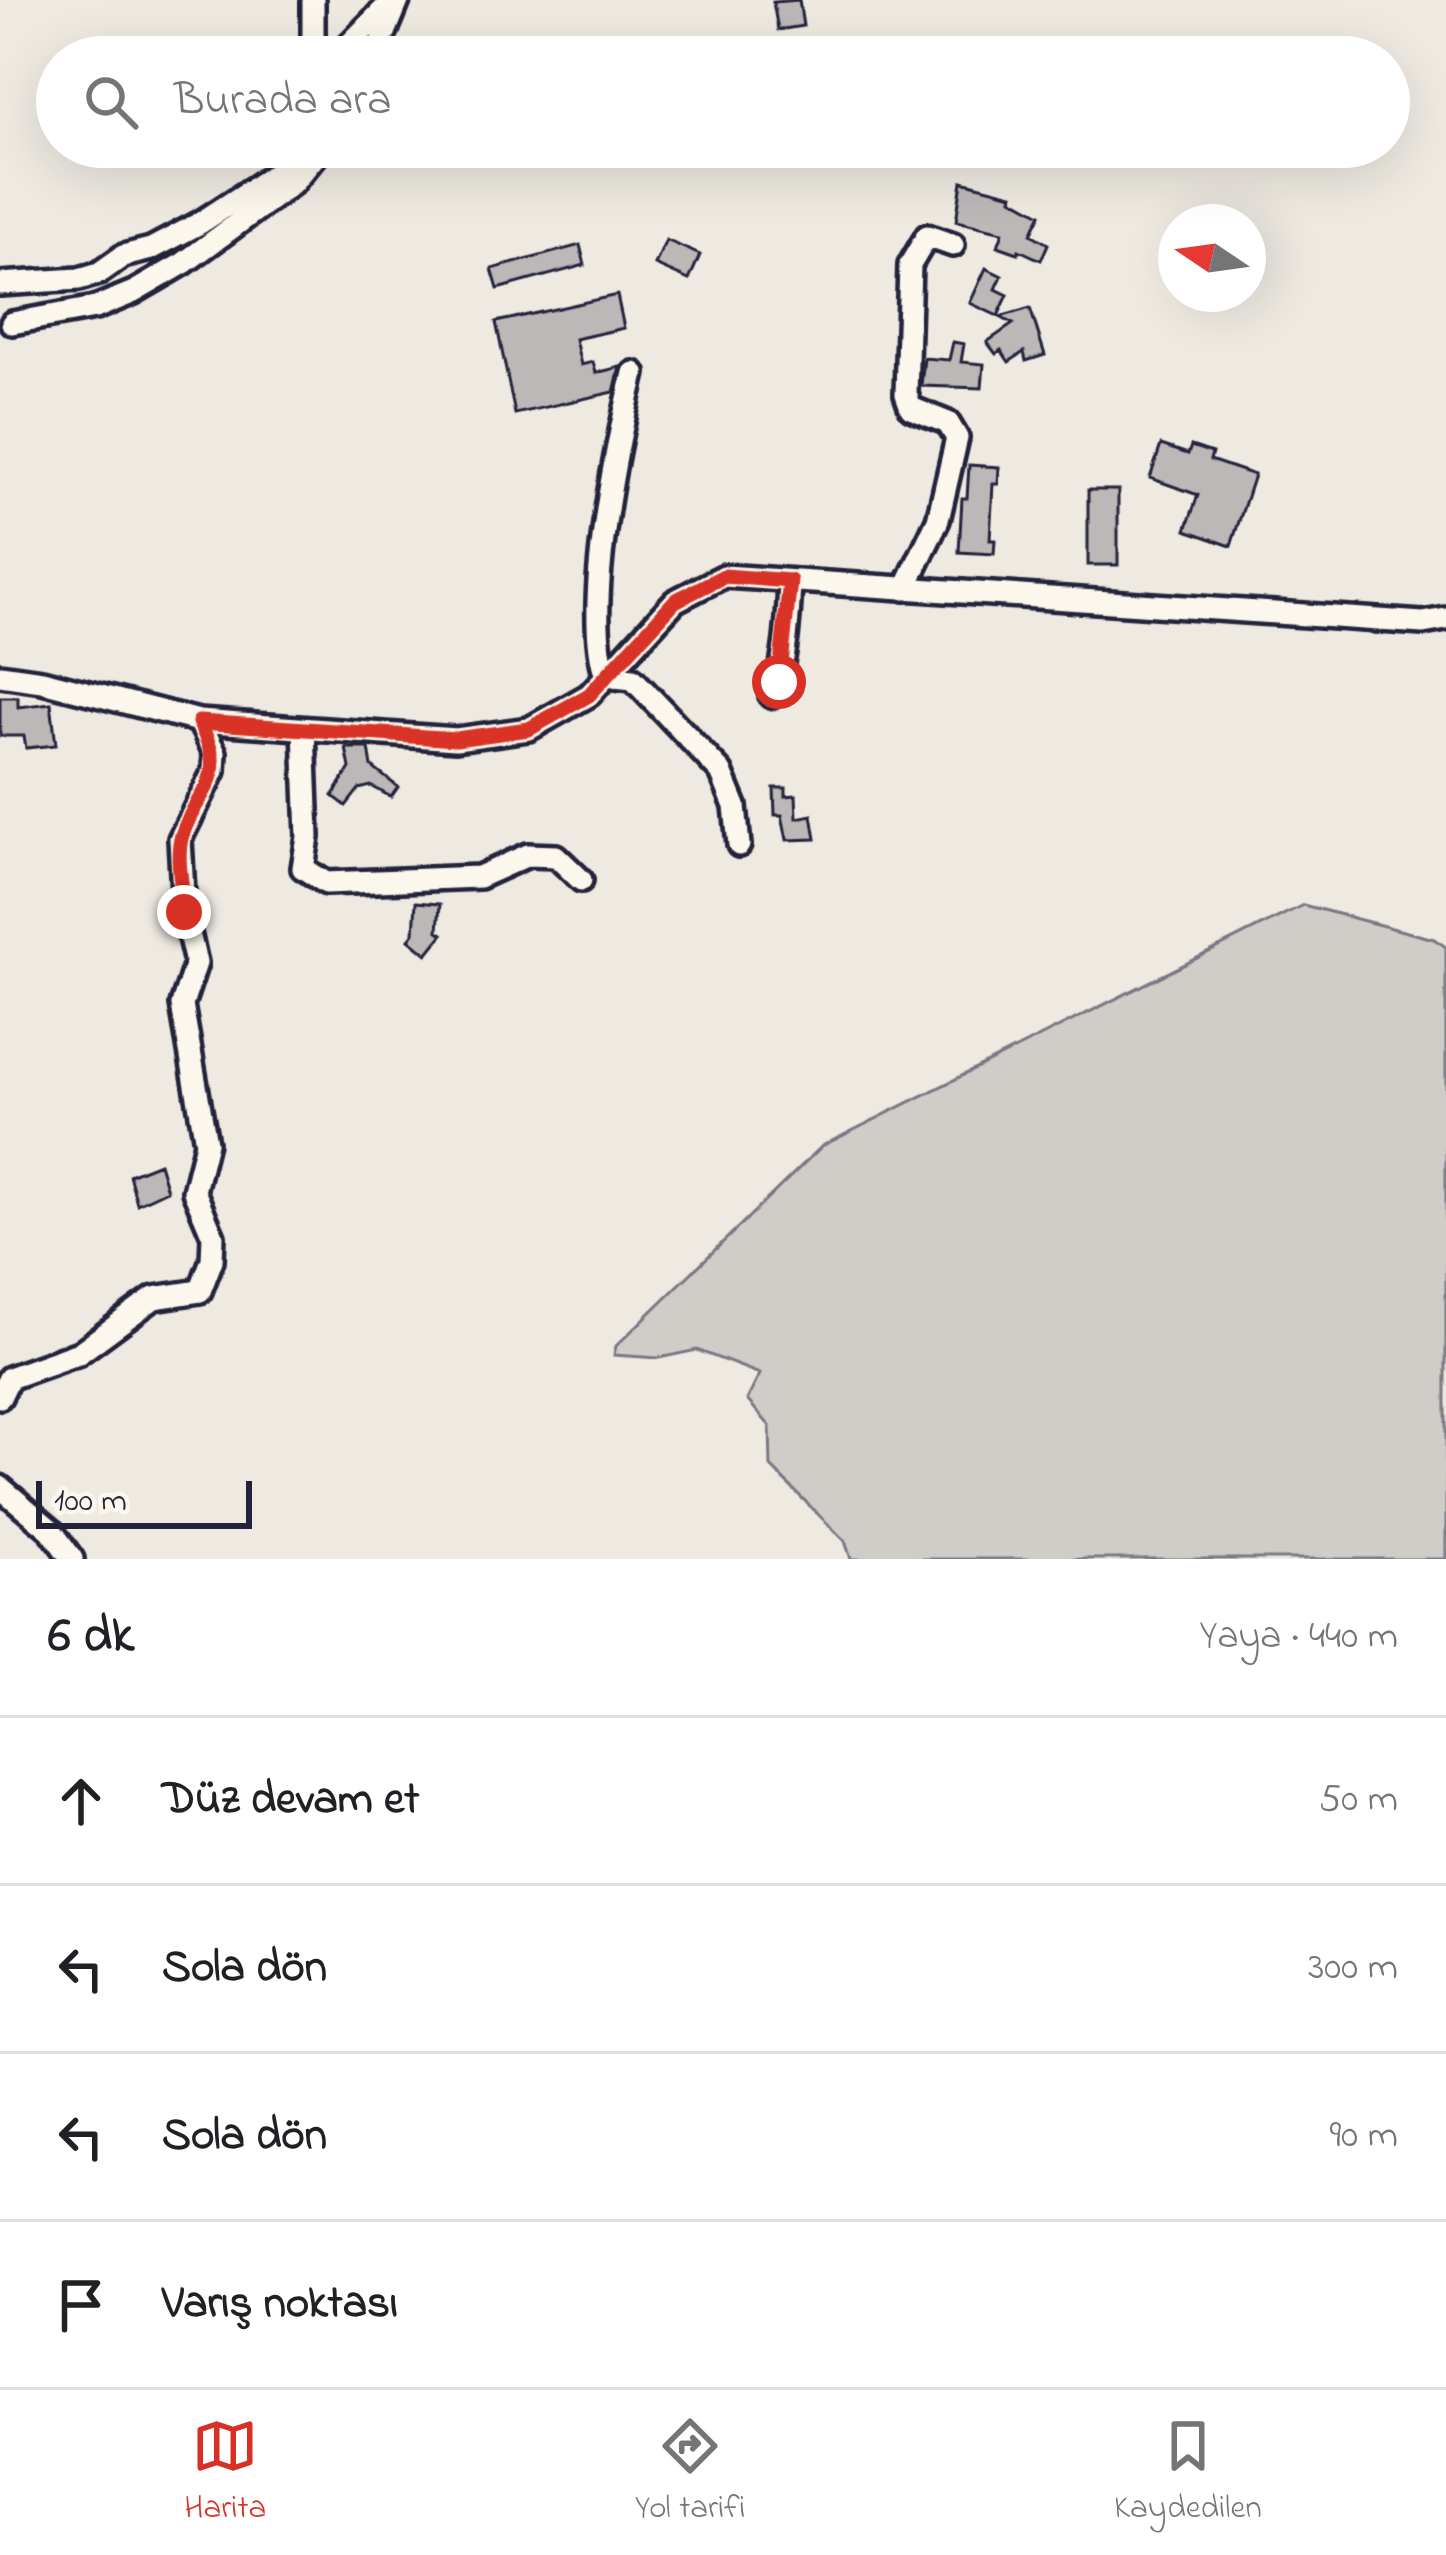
<!DOCTYPE html>
<html lang="tr">
<head>
<meta charset="utf-8">
<style>
	body { margin:0; font-family:"Indie Flower",sans-serif; background:#f2f2f2; color:#202124 }
	.compass { position:absolute; left:1158px; top:204px; width:108px; height:108px; border-radius:50%; background:#fff; box-shadow:0 12px 48px #0002; rotate:283deg }
	.scale { position:absolute; left:36px; bottom:30px; width:216px; box-sizing:border-box; padding-left:12px; border:6px solid #22223b; border-top:0; font-size:33px; line-height:42px; white-space:nowrap; color:#22223b; -webkit-text-stroke:9px #fbf7ec; paint-order:stroke }
	.stop { position:absolute; width:36px; height:36px; margin:-27px; border:9px solid #d93025; border-radius:50%; background:#fff }
	.stop.end { background:#d93025; border-color:#fff; box-shadow:0 3px 12px #0008 }
	.list { margin:0; padding:0; list-style:none }
	h2 { display:flex; justify-content:space-between; align-items:center; height:156px; margin:0; padding:0 48px; font-size:51px }
	h2 small { font-size:39px; font-weight:400; color:#757577 }
	.list li { display:grid; grid-template-columns:78px 1fr auto; gap:36px; align-items:center; box-sizing:border-box; height:168px; padding:0 48px; border-top:3px solid #e0e0e0 }
	.list b { display:block; font-size:45px; white-space:nowrap }
	.list em { font-size:39px; font-style:normal; color:#757577 }
	.icon { flex:none; width:66px; height:66px; fill:none; stroke:currentColor; stroke-width:2; stroke-linecap:round; stroke-linejoin:round }
	.map { position:relative; flex:none; width:1446px; height:1559px; overflow:hidden }
	.search { position:absolute; background:#fff; box-shadow:0 12px 48px #0002; left:36px; right:36px; top:36px; height:132px; display:flex; align-items:center; gap:30px; box-sizing:border-box; padding:0 42px; border-radius:66px; color:#757577; font-size:45px }
	.sheet { height:828px; background:#fff }
	nav { display:flex; justify-content:space-around; align-items:center; box-sizing:border-box; height:168px; border-top:3px solid #e0e0e0; background:#fff; font-size:33px; color:#757577 }
	nav a { display:grid; justify-items:center; gap:6px }
	nav .on { color:#d93025 }
	.map>svg:first-child { display:block }
	.green { fill:#d0cdc9; stroke:#797882; stroke-width:3 }
	.building { fill:#bcb8b8; stroke:#22223b; stroke-width:3 }
	.lines { fill:none; stroke-linecap:round; stroke-linejoin:round }
	.minor-casing { stroke:#22223b; stroke-width:30 }
	.minor { stroke:#fbf7ec; stroke-width:21 }
	.route { stroke:#d93025; stroke-width:15 }
</style>
</head>
<body>
<div class="map">
<svg width="1446" height="1559" viewBox="0 0 1446 1559">
	<rect width="100%" height="100%" fill="#eeeae2"/>
	<filter id="ink" filterUnits="userSpaceOnUse"><feTurbulence type="fractalNoise" baseFrequency=".00833" numOctaves="2"/><feDisplacementMap in="SourceGraphic" scale="24" xChannelSelector="R" yChannelSelector="G"/><feConvolveMatrix kernelMatrix="1 2 1 2 8 2 1 2 1" color-interpolation-filters="sRGB"/></filter>
	<g filter="url(#ink)">
		<path class="green" d="M 1303,905 L 1434,939 L 1446,947 L 1446,1559 L 851,1559 L 845,1541 L 771,1467 L 770,1426 L 747,1400 L 760,1374 L 697,1350 L 659,1358 L 614,1355 L 616,1346 L 822,1146 Z"/>
		<path class="building" d="M 799,0 L 803,26 L 778,30 L 773,2 Z
			M 962,181 L 1013,194 L 1012,198 L 1041,214 L 1031,234 L 1048,244 L 1041,260 L 1019,250 L 1018,253 L 998,246 L 1003,232 L 956,221 Z
			M 666,240 L 700,255 L 689,280 L 655,265 Z
			M 580,245 L 585,265 L 498,289 L 492,269 Z
			M 986,268 L 1002,276 L 996,289 L 1008,295 L 998,316 L 970,303 Z
			M 617,295 L 624,328 L 575,339 L 581,365 L 593,362 L 596,373 L 620,367 L 614,392 L 515,414 L 496,322 Z
			M 1030,308 L 1045,355 L 1026,361 L 1024,352 L 1009,362 L 1001,350 L 996,354 L 987,342 L 1013,324 L 1000,317 Z
			M 953,342 L 964,344 L 961,362 L 984,364 L 982,388 L 921,386 L 924,358 L 949,360 Z
			M 1161,445 L 1188,454 L 1191,446 L 1212,453 L 1210,460 L 1254,475 L 1231,546 L 1186,530 L 1198,495 L 1150,478 Z
			M 969,465 L 999,467 L 998,484 L 993,484 L 990,540 L 995,540 L 994,554 L 959,552 L 962,498 L 967,498 Z
			M 1088,490 L 1118,490 L 1118,565 L 1088,565 Z
			M 0,697 L 18,697 L 18,707 L 51,703 L 56,745 L 26,748 L 24,736 L 0,736 Z
			M 346,748 L 369,748 L 372,767 L 398,787 L 391,797 L 371,786 L 359,789 L 346,806 L 333,796 L 350,768 Z
			M 774,788 L 786,788 L 786,796 L 796,795 L 797,818 L 812,815 L 816,839 L 787,840 L 782,815 L 775,815 Z
			M 416,902 L 440,904 L 438,931 L 443,934 L 427,954 L 409,939 L 414,933 Z
			M 159,1163 L 167,1190 L 137,1204 L 129,1175 Z"/>
		<g class="lines">
			<defs>
				<path id="minor" d="M 313,57 L 313,0
					M 337,57 L 393,0
					M 375,57 L 398,1
					M 0,284 L 79,279 L 99,273 L 123,256 L 151,249 L 200,223 L 275,174 L 307,147
					M 12,323 L 95,308 L 134,292 L 184,263 L 293,183 L 323,147
					M 634,373 C 617,444 582,610 606,676 L 633,679 L 721,772 L 735,806 L 739,845
					M 905,589 L 938,520 L 957,438 L 948,423 L 911,408 L 906,394 L 910,265 L 927,236 L 953,245
					M 0,675 L 42,681 L 199,721 L 456,739 L 529,729 L 589,695 L 675,601 L 724,576 L 1423,623 L 1446,619
					M 771,696 C 786,672 789,610 790,581
					M 304,729 L 308,837 L 303,868 L 326,883 L 479,877 L 528,855 L 556,856 L 581,880
					M 0,1397 L 9,1378 L 79,1353 L 154,1298 L 200,1291 L 212,1260 L 213,1236 L 194,1191 L 206,1143 L 182,1005 L 196,963 L 184,912 L 180,839 L 214,771 L 215,753 L 199,721
					M 0,1487 L 51,1530 L 72,1559"/>
			</defs>
			<use href="#minor" class="minor-casing"/>
			<use href="#minor" class="minor"/>
		</g>
	</g>
	<g class="lines" filter="url(#ink)">
		<path class="route" d="M 184,912 C 183,889 175,856 182,835 C 201,781 230,783 199,722 L 456,739 L 529,729 L 589,695 L 675,601 L 724,576 L 790,581 L 779,682"/>
	</g>
</svg>
<svg class="compass" viewBox="-18 -18 36 36"><path d="M0-13l5 13h-10z" fill="#e53935"/><path d="M0 13l5-13h-10z" fill="#757577"/></svg>
<div class="scale">100 m</div>
<div class="stop" style="left:779px;top:682px"></div>
<div class="stop end" style="left:184px;top:912px"></div>
<div class="search"><svg class="icon" aria-label="search" viewBox="0 0 24 24"><circle cx="10" cy="10" r="6"/><path d="M15 15l6 6"/></svg>Burada ara</div>
</div>
<section class="sheet">
<h2>6 dk<small>Yaya · 440 m</small></h2>
<ul class="list">
<li><svg class="icon" aria-label="ahead" viewBox="0 0 24 24"><path d="M12 20V5M6 11l6-6 6 6"/></svg><div><b>Düz devam et</b></div><em>50 m</em></li>
<li><svg class="icon" aria-label="left" viewBox="0 0 24 24"><path d="M17 20v-9H6M10 6l-5 5 5 5"/></svg><div><b>Sola dön</b></div><em>300 m</em></li>
<li><svg class="icon" aria-label="left" viewBox="0 0 24 24"><path d="M17 20v-9H6M10 6l-5 5 5 5"/></svg><div><b>Sola dön</b></div><em>90 m</em></li>
<li><svg class="icon" aria-label="arrive" viewBox="0 0 24 24"><path d="M6 21V4h12l-3 4 3 4H6"/></svg><div><b>Varış noktası</b></div></li>
</ul>
</section>
<nav>
<a class="on"><svg class="icon" aria-label="map" viewBox="0 0 24 24"><path d="M3 6l6-2 6 2 6-2v14l-6 2-6-2-6 2zM9 4v14M15 6v14"/></svg>Harita</a>
<a><svg class="icon" aria-label="directions" viewBox="0 0 24 24"><path d="M12 3l9 9-9 9-9-9zM9 14v-3h6M13 9l2 2-2 2"/></svg>Yol tarifi</a>
<a><svg class="icon" aria-label="saved" viewBox="0 0 24 24"><path d="M7 4h10v16l-5-4-5 4z"/></svg>Kaydedilen</a>
</nav>
</body>
</html>
